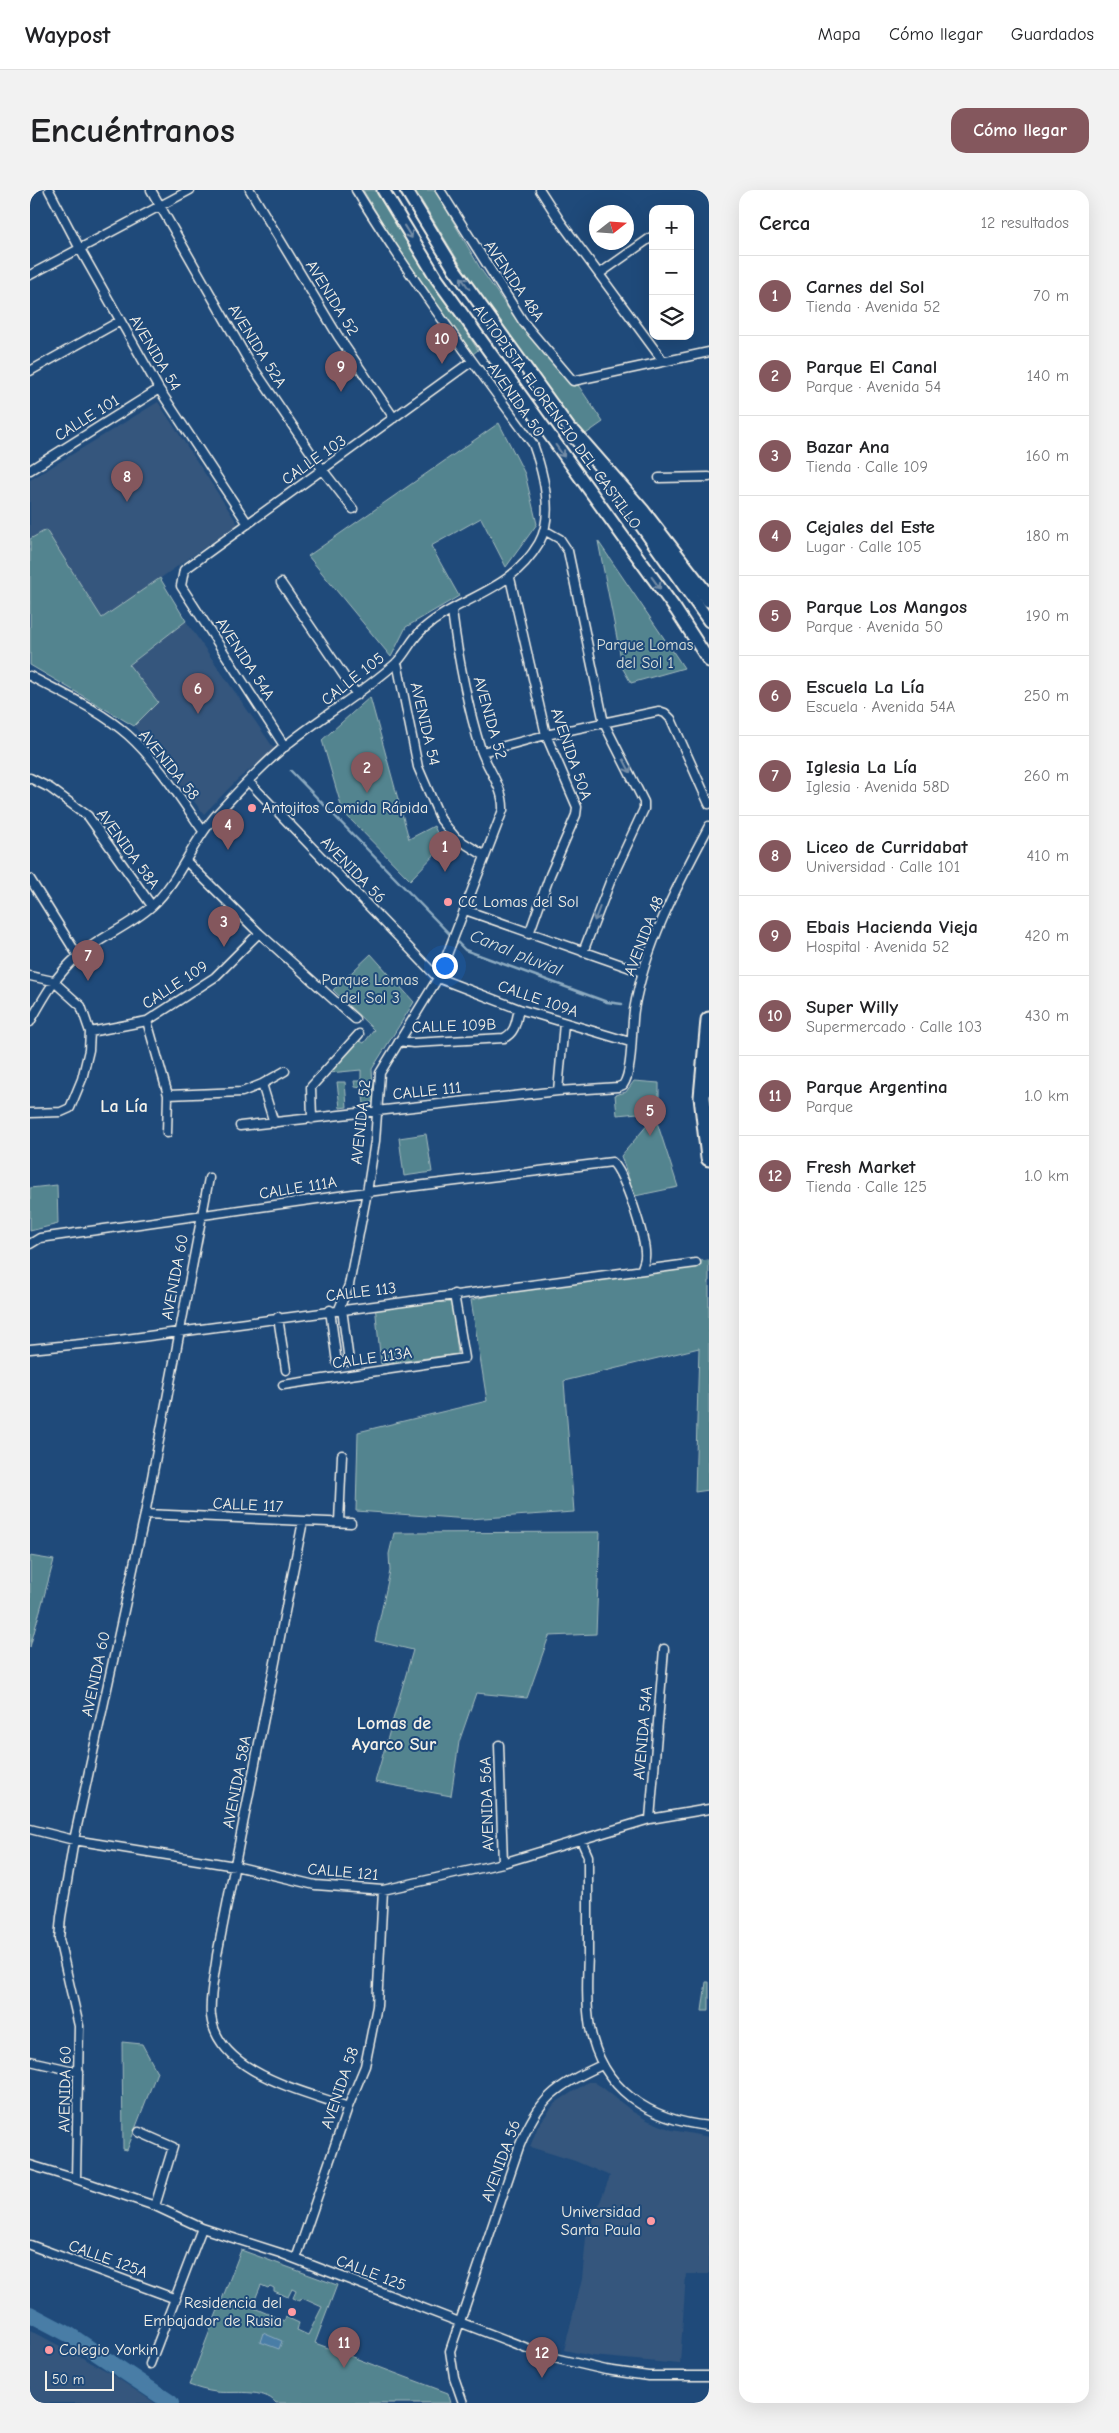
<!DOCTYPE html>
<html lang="es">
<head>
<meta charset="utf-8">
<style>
	body { margin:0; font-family:"Comic Neue",sans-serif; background:#f2f2f2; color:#202124 }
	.controls { position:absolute; right:15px; top:15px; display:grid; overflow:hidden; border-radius:10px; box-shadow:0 5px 20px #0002 }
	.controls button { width:45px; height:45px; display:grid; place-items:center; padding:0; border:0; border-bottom:1px solid #e0e0e0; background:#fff; color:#202124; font:25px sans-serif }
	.compass { position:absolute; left:559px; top:15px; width:45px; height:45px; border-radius:50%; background:#fff; box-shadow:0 5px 20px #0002; rotate:73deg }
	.scale { position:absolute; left:15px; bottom:12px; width:69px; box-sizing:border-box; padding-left:5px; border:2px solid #f4f1e8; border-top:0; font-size:14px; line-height:18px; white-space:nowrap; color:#f4f1e8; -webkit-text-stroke:4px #1f4a7a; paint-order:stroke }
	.you { position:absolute; left:414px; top:775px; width:18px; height:18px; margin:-12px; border:4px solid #fff; border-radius:50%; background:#1a73e8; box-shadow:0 0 0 8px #1a73e833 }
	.badge { display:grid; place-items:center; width:32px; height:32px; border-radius:50%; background:#84575d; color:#fff; font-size:16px; font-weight:700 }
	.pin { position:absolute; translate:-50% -41px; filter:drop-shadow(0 1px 2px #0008) }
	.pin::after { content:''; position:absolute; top:26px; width:18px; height:15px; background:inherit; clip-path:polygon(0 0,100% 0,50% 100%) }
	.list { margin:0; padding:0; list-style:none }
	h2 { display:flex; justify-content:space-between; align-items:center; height:65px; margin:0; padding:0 20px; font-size:21px }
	h2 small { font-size:16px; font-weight:400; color:#757577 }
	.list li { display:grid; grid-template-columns:32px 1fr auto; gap:15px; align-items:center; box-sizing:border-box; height:80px; padding:0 20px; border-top:1px solid #e0e0e0 }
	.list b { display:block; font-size:19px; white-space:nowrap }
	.list p { margin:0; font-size:16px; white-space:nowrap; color:#757577 }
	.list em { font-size:16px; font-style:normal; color:#757577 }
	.icon { flex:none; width:28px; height:28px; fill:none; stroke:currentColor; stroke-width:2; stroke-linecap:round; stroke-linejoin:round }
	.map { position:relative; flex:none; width:679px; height:2213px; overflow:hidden; border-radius:15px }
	header { display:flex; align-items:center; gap:30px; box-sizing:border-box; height:70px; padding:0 25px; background:#fff; border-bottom:1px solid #e0e0e0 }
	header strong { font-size:24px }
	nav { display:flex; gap:28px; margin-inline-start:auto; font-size:18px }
	.intro { display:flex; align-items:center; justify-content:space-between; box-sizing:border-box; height:120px; padding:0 30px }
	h1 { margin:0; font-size:35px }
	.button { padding:12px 22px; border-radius:15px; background:#84575d; color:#fff; font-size:18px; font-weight:700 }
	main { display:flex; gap:30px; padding:0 30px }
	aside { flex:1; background:#fff; border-radius:15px; box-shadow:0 5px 20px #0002 }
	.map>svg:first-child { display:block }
	.built { fill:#34567d }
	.green { fill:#52848f; stroke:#a3babc; fill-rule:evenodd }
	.water { fill:#487da6; stroke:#8dabc0 }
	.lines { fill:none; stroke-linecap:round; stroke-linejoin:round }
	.stream { stroke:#8dabc0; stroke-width:2.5 }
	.river { stroke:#487da6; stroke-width:16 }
	.street-casing { stroke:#f4f1e8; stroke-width:11 }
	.secondary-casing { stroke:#f4f1e8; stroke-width:15 }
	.highway-casing { stroke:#f4f1e8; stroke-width:19 }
	.street { stroke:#1f4a7a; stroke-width:8 }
	.secondary { stroke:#1f4a7a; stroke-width:11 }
	.highway { stroke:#1f4a7a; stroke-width:15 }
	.oneway { stroke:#748da6 }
	.poi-dot { fill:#ff9aa2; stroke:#1f4a7a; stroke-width:2 }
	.labels { text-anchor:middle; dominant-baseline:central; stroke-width:4; stroke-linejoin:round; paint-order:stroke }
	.street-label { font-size:16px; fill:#f4f1e8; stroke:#1f4a7a }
	.park-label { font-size:16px; fill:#dce1db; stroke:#1f4a7a }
	.poi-label { font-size:16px; fill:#f4f1e8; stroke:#1f4a7a; text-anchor:start }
	.water-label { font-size:18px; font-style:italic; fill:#dae0de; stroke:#1f4a7a }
	.neighbourhood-label { font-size:18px; font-weight:bold; fill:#f4f1e8; stroke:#1f4a7a }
</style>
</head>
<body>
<header>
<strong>Waypost</strong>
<nav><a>Mapa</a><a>Cómo llegar</a><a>Guardados</a></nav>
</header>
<div class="intro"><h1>Encuéntranos</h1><a class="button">Cómo llegar</a></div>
<main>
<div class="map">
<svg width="679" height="2213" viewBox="0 0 679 2213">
	<rect width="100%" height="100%" fill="#1f4a7a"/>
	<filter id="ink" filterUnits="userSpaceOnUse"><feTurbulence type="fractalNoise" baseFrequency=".02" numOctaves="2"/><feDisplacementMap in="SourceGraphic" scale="10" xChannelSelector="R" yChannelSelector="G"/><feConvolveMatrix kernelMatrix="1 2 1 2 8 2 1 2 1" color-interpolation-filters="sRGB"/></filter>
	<g filter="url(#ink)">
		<path class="built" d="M 128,212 L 208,334 L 72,429 L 16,341 L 0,349 L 0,290 Z
			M 156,431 L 245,560 L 208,589 L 174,624 L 104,536 L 128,512 L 99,475 Z
			M 558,1892 L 564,1892 L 572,1897 L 603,1922 L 617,1930 L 642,1940 L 679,1947 L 679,2084 L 656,2084 L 650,2174 L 562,2166 L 534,2160 L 552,2089 L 556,2048 L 580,1986 L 545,1971 L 500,1957 L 508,1936 L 525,1913 Z
			M 0,2140 L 75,2180 L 125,2213 L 0,2213 Z"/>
		<path class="green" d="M 333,0 L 348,0 L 375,49 L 448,160 L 443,164 L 366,55 Z
			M 385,0 L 405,0 L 450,78 L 491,137 L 537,190 L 548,195 L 573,232 L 553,246 L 443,95 Z
			M 469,233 L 495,284 L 507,334 L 476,377 L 451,328 L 401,356 L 429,406 L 376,437 L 361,467 L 278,366 Z
			M 16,340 L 72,428 L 130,388 L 156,431 L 99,475 L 128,512 L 104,536 L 0,475 L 0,349 Z
			M 568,351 L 642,460 L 654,478 L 601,493 L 593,479 Z
			M 340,507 L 379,649 L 404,636 L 413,656 L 380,690 L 313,622 L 292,550 Z
			M 341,764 L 384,812 L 342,879 L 344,912 L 334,914 L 332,898 L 325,897 L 324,891 L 331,891 L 331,880 L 299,883 L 328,850 L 334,853 L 344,840 L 303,800 Z
			M 604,891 L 629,893 L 629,921 L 587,925 L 585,905 L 596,902 Z
			M 307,892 L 315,892 L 317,917 L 310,918 Z
			M 625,926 L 648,997 L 605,1006 L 591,966 Z
			M 396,944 L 402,982 L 374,986 L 369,948 Z
			M 27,995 L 28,1034 L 0,1041 L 0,998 Z
			M 679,1070 L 679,1300 L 665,1302 L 669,1158 L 534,1191 L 544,1322 L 439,1329 L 326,1321 L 328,1242 L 457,1211 L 441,1110 L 523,1090 Z
			M 422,1112 L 428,1164 L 351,1174 L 345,1115 Z
			M 570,1342 L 566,1444 L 519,1446 L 497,1508 L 446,1503 L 429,1552 L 421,1606 L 345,1592 L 383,1460 L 345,1451 L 360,1381 L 359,1364 L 364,1343 Z
			M 0,1366 L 24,1370 L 0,1457 Z
			M 676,1792 L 679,1792 L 679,1821 L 672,1821 Z
			M 92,1852 L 112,1854 L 127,1882 L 97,1960 L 93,1959 Z
			M 211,2060 L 307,2095 L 285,2153 L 418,2203 L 421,2213 L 246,2213 C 234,2198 203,2204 186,2202 C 177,2201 167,2198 159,2195 ZM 231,2095 L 238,2098 L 240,2096 L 244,2098 L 244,2101 L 258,2107 L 262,2099 L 266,2101 L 263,2108 L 270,2111 L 272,2108 L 292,2117 L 278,2145 L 267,2140 L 269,2133 L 256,2127 L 254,2131 L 222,2117 Z"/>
		<path class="water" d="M 233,2143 L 252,2151 L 249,2159 L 230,2152 Z"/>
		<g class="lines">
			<path class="stream" d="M 261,581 L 435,760 L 577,812 L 592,814"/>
			<path class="river" d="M 0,2124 L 38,2144 L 141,2213"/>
			<defs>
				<path id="street" d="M 19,0 L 50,59 L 129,199 L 218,334
					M 121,0 L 218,170 L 292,279 L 323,319
					M 220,0 L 308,146 L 364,228
					M 410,0 L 494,133 L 543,191 L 679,162
					M 510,0 L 530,31 L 633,171
					M 569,84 L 623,46
					M 0,85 L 160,0
					M 0,181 L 90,131
					M 0,280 L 129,199
					M 629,288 L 679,287
					M 514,340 L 530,349 L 538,361 L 574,533 L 614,612 L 614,619 L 580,692 L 553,762
					M 480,388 L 516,545 L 547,617 L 546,625 L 520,685 L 499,744
					M 251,393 L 327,505
					M 367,472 L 388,577 L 411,630 L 426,648 L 455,666
					M 0,486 C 33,504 70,520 98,545 C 128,572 150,608 173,641
					M 255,557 L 151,396 L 154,380 L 442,171
					M 452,562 L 516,545 L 629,521 L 635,523 L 641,529 L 679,614
					M 0,588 L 20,598 L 58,626 L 122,716
					M 219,592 L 408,788 L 489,819 L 600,852
					M 156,671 L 229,743 L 325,829
					M 0,689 L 48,766
					M 435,720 L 612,782
					M 0,786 L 23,791 L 51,816 L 60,842 L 59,860 L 52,889 L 40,918 L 31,922 L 0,923
					M 117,831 L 138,905 L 137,943
					M 0,832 C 14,807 26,785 48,766 C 70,747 100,736 122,716 C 150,690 162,651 188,623 C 208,601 231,577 254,557 C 289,528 330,505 365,474 C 376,464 381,449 393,439 C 432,405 480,403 509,353 C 525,325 513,282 503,254 C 442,171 380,88 326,0
					M 60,842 L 117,831 L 185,787 L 229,743
					M 369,851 L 383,853 L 474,848 C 486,842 486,831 489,819
					M 232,894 L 244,933
					M 528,901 L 534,833
					M 138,905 L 212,902 L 232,894 L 255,881
					M 282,929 L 281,897 L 329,844
					M 210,936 L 528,901 L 588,897 L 593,895 C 603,882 601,839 604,820 C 615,755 648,694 679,636
					M 0,1054 L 10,1048 L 337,1002 L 582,972 C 594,981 617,1051 615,1067 C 615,1070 613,1075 612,1078
					M 309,1119 L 319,1095 L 337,1002 L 345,951 L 350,883 L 408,788 L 473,620 C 474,598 458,580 451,560 C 437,515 428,467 422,421
					M 300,1120 L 307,1173 L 319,1171 L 312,1119
					M 248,1127 L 256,1180
					M 0,1159 L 81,1151 L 666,1073
					M 253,1195 L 435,1168 L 424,1104
					M 115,1324 L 321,1333
					M 273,1331 L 187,1765 C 185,1784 179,1806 181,1826 C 188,1883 274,1901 318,1917
					M 309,1332 L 312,1265
					M 469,1555 L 473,1673
					M 620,1629 L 634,1459
					M 0,1639 L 44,1650 L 205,1676 L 285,1695 L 353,1700 L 473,1673 L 620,1629 L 679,1619
					M 551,1650 L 558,1666 C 558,1699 558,1732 558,1765 C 557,1789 556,1814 560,1838 C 572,1900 619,1930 679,1936
					M 0,1871 L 49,1882
					M 109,1942 L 143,1957 L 125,2016
					M 0,1975 L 46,1989 L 125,2016 L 172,2038 L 250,2063 L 520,2167 L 576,2180 L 618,2186 L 679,2186
					M 46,1989 L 49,1836 L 29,1749 L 31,1727 L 44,1650 L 115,1324 L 179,988
					M 0,2055 L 146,2109
					M 266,2069 L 318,1917 L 335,1876 L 347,1816 L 353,1700
					M 120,2174 L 172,2038
					M 433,2213 L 424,2187 L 420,2161 L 489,1957 C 509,1908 524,1897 572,1875"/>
				<path id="secondary" d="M 353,0 L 407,89 L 646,420 L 679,471
					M 376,0 L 423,77 L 547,249
					M 590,306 L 679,431"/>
				<path id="highway" d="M 543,243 L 612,322 L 679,409
					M 679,830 L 672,907 L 679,968"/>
			</defs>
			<use href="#street" class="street-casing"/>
			<use href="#secondary" class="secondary-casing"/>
			<use href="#highway" class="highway-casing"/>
			<use href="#street" class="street"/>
			<use href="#secondary" class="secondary"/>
			<use href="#highway" class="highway"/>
		</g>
		<defs><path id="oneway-shaft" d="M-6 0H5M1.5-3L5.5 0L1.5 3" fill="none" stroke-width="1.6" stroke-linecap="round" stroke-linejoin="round" transform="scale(1.25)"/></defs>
		<g class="oneway">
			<use href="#oneway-shaft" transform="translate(378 42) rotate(58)"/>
			<use href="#oneway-shaft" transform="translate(435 93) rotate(-126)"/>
			<use href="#oneway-shaft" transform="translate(530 261) rotate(54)"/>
			<use href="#oneway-shaft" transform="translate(626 393) rotate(54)"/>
			<use href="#oneway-shaft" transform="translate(597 576) rotate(63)"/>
			<use href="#oneway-shaft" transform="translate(567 724) rotate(111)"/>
		</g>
	</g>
	<g class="poi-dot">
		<circle cx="222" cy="618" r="5"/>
		<circle cx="418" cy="712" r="5"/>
		<circle cx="621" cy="2031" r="5"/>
		<circle cx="262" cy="2122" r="5"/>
		<circle cx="19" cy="2160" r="5"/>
	</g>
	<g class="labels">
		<g class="street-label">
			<text transform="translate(484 91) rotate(56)">AVENIDA 48A</text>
			<text transform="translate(302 108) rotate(58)">AVENIDA 52</text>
			<text transform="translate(227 156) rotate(58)">AVENIDA 52A</text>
			<text transform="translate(125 163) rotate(59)">AVENIDA 54</text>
			<text transform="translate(486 210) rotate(55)">AVENIDA 50</text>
			<text transform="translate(527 227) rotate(54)">AUTOPISTA FLORENCIO DEL CASTILLO</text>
			<text transform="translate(57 228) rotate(-32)">CALLE 101</text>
			<text transform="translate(284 270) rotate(-35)">CALLE 103</text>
			<text transform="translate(215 469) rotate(57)">AVENIDA 54A</text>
			<text transform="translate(323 489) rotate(-38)">CALLE 105</text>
			<text transform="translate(460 528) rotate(74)">AVENIDA 52</text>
			<text transform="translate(395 534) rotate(77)">AVENIDA 54</text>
			<text transform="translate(541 564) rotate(71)">AVENIDA 50A</text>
			<text transform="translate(139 575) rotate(51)">AVENIDA 58</text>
			<text transform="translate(98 659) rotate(54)">AVENIDA 58A</text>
			<text transform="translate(323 680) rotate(46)">AVENIDA 56</text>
			<text transform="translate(614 746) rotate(-69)">AVENIDA 48</text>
			<text transform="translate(145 795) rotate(-33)">CALLE 109</text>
			<text transform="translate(508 809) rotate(19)">CALLE 109A</text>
			<text transform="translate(424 836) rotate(-2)">CALLE 109B</text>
			<text transform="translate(397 901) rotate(-6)">CALLE 111</text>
			<text transform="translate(331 932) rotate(-84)">AVENIDA 52</text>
			<text transform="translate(268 998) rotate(-9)">CALLE 111A</text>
			<text transform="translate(145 1087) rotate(-79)">AVENIDA 60</text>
			<text transform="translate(331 1102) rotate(-7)">CALLE 113</text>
			<text transform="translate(342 1168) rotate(-8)">CALLE 113A</text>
			<text transform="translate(218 1315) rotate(3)">CALLE 117</text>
			<text transform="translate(66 1484) rotate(-78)">AVENIDA 60</text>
			<text transform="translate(613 1543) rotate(-85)">AVENIDA 54A</text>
			<text transform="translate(207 1592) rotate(-79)">AVENIDA 58A</text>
			<text transform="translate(457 1614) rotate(-92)">AVENIDA 56A</text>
			<text transform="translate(313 1682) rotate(5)">CALLE 121</text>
			<text transform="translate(310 1898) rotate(-71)">AVENIDA 58</text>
			<text transform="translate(35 1899) rotate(-89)">AVENIDA 60</text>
			<text transform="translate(471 1971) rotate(-70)">AVENIDA 56</text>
			<text transform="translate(78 2069) rotate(20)">CALLE 125A</text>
			<text transform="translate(341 2083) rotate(21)">CALLE 125</text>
		</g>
		<g class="park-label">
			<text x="615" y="455">Parque Lomas<tspan x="615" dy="18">del Sol 1</tspan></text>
			<text x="340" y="790">Parque Lomas<tspan x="340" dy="18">del Sol 3</tspan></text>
		</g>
		<g class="poi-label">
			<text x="232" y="618">Antojitos Comida Rápida</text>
			<text x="428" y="712">CC Lomas del Sol</text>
			<text x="611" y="2022" text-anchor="end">Universidad<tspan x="611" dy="18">Santa Paula</tspan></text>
			<text x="252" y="2113" text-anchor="end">Residencia del<tspan x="252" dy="18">Embajador de Rusia</tspan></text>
			<text x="29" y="2160">Colegio Yorkin</text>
		</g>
		<g class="water-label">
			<text transform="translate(486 763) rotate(22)">Canal pluvial</text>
		</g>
		<g class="neighbourhood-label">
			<text x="94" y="916">La Lía</text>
			<text x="364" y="1533">Lomas de<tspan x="364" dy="21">Ayarco Sur</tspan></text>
		</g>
	</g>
</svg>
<div class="controls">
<button>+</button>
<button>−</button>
<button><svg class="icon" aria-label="layers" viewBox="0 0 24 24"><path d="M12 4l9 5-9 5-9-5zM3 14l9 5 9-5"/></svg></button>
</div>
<svg class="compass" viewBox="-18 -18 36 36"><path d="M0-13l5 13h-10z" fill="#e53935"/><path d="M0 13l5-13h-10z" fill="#757577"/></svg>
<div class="scale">50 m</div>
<div class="you"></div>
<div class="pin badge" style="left:415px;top:682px">1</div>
<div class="pin badge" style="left:337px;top:603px">2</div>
<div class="pin badge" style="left:194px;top:757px">3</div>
<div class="pin badge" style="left:198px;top:660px">4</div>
<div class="pin badge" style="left:620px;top:946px">5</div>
<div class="pin badge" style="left:168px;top:524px">6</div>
<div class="pin badge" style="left:58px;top:791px">7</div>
<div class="pin badge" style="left:97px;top:312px">8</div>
<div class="pin badge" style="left:311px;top:202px">9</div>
<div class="pin badge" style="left:412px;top:174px">10</div>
<div class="pin badge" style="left:314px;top:2178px">11</div>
<div class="pin badge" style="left:512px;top:2188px">12</div>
</div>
<aside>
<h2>Cerca<small>12 resultados</small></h2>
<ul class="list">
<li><span class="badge">1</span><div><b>Carnes del Sol</b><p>Tienda · Avenida 52</p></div><em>70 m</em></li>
<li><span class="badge">2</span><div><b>Parque El Canal</b><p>Parque · Avenida 54</p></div><em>140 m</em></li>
<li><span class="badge">3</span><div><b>Bazar Ana</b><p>Tienda · Calle 109</p></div><em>160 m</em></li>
<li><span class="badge">4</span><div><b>Cejales del Este</b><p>Lugar · Calle 105</p></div><em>180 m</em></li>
<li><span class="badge">5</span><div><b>Parque Los Mangos</b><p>Parque · Avenida 50</p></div><em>190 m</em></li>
<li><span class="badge">6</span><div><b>Escuela La Lía</b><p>Escuela · Avenida 54A</p></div><em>250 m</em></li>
<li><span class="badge">7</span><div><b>Iglesia La Lía</b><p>Iglesia · Avenida 58D</p></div><em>260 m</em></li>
<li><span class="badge">8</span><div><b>Liceo de Curridabat</b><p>Universidad · Calle 101</p></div><em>410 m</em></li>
<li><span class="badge">9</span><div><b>Ebais Hacienda Vieja</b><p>Hospital · Avenida 52</p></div><em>420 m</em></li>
<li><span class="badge">10</span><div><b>Super Willy</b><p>Supermercado · Calle 103</p></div><em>430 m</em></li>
<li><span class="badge">11</span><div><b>Parque Argentina</b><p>Parque</p></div><em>1.0 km</em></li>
<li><span class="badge">12</span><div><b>Fresh Market</b><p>Tienda · Calle 125</p></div><em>1.0 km</em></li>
</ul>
</aside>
</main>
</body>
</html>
